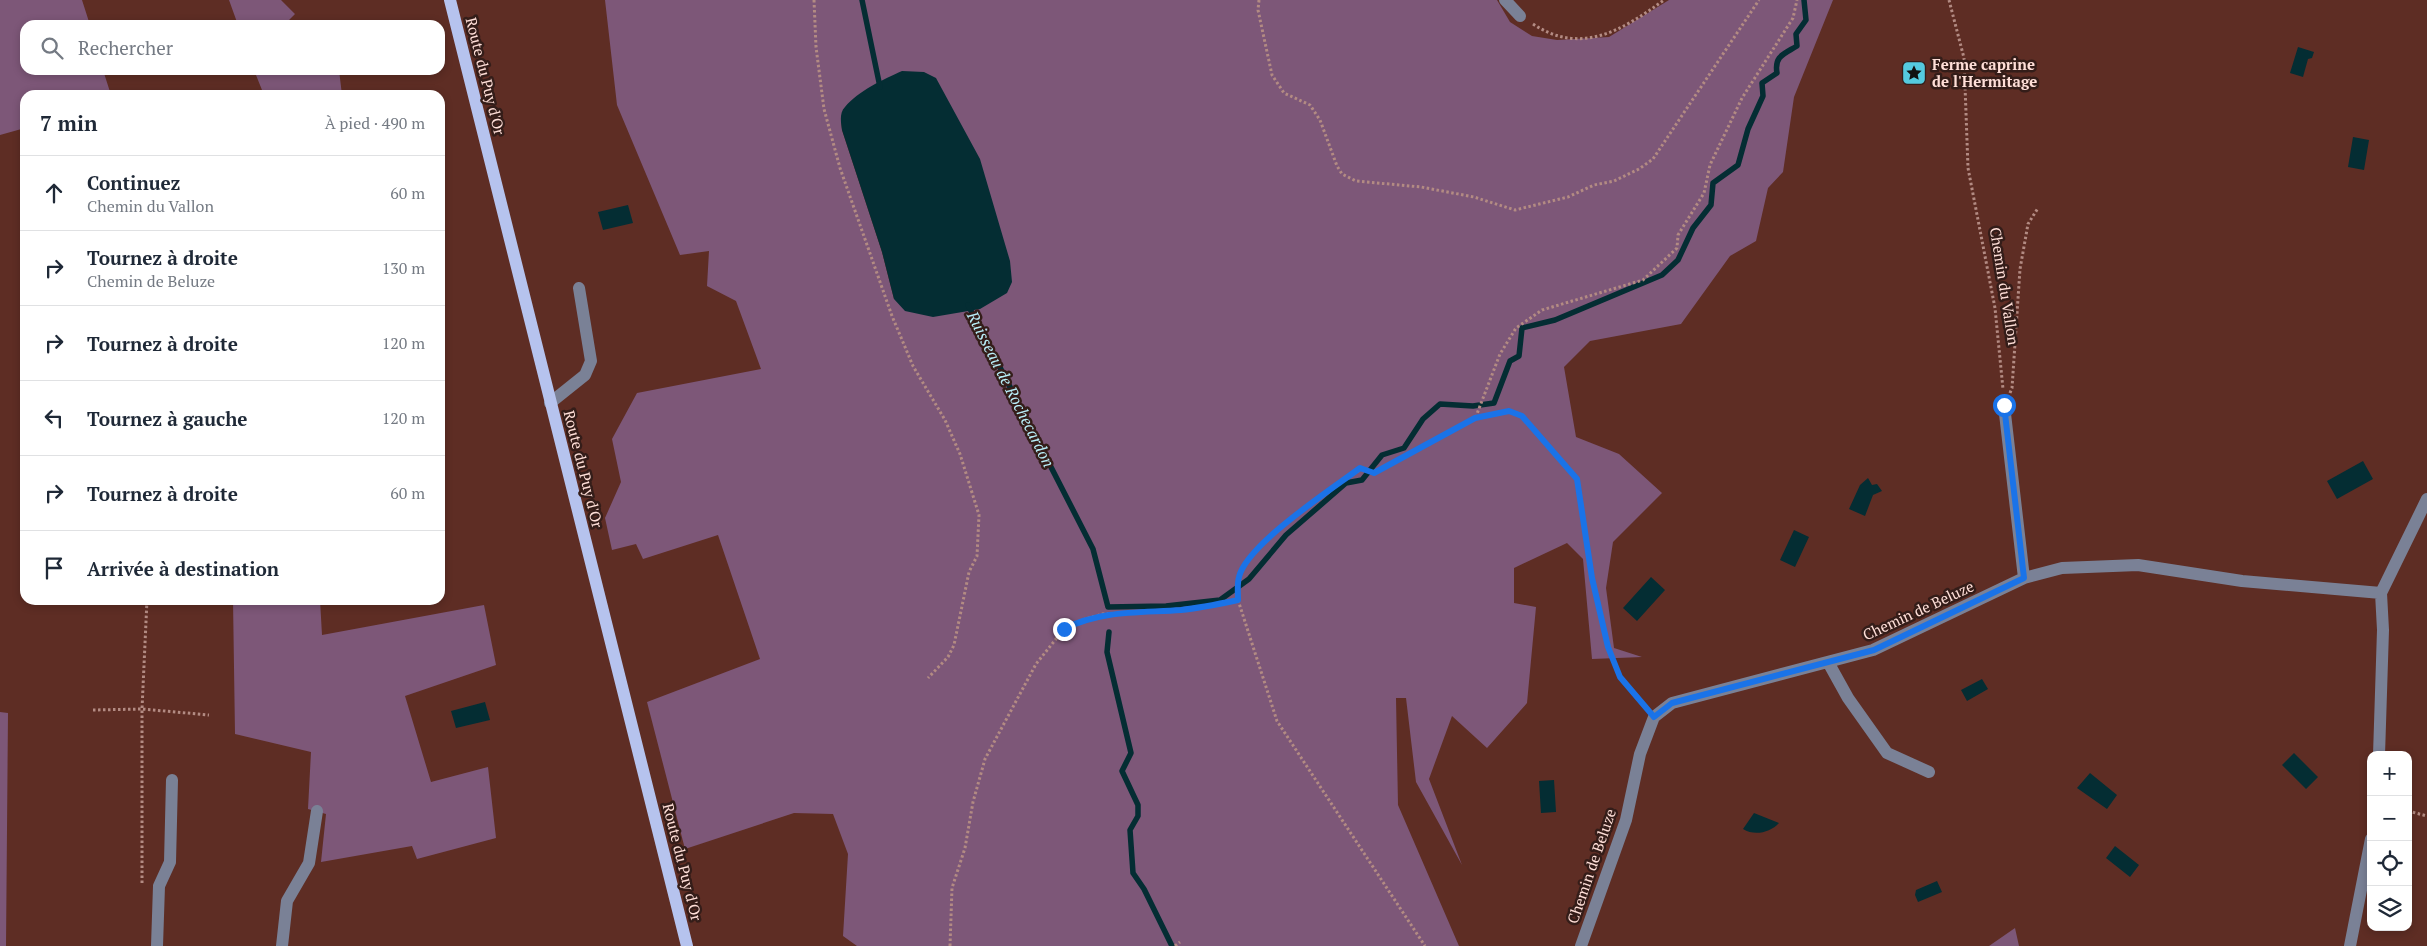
<!DOCTYPE html>
<html lang="fr">
<head>
<meta charset="utf-8">
<style>
	body { margin:0; font-family:"PT Serif",serif; background:#f6f6f7; color:#1f2937 }
	.controls { position:absolute; right:15px; bottom:15px; display:grid; overflow:hidden; border-radius:10px; box-shadow:0 2px 8px #0003 }
	.controls button { width:45px; height:45px; display:grid; place-items:center; padding:0; border:0; border-bottom:1px solid #e0e1e3; background:#fff; color:#1f2937; font:25px sans-serif }
	.stop { position:absolute; width:15px; height:15px; margin:-11px; border:4px solid #1a73e8; border-radius:50%; background:#fff }
	.stop.end { background:#1a73e8; border-color:#fff; box-shadow:0 1px 5px #0008 }
	.list { margin:0; padding:0; list-style:none }
	h2 { display:flex; justify-content:space-between; align-items:center; height:65px; margin:0; padding:0 20px; font-size:21px }
	h2 small { font-size:16px; font-weight:400; color:#747a83 }
	.list li { display:grid; grid-template-columns:32px 1fr auto; gap:15px; align-items:center; box-sizing:border-box; height:75px; padding:0 20px; border-top:1px solid #e0e1e3 }
	.list b { display:block; font-size:19px; white-space:nowrap }
	.list p { margin:0; font-size:16px; white-space:nowrap; color:#747a83 }
	.list em { font-size:16px; font-style:normal; color:#747a83 }
	.icon { flex:none; width:28px; height:28px; fill:none; stroke:currentColor; stroke-width:2; stroke-linecap:round; stroke-linejoin:round }
	.map { position:relative; flex:none; width:2427px; height:946px; overflow:hidden }
	.search { position:absolute; background:#fff; box-shadow:0 2px 8px #0003; left:20px; top:20px; width:425px; height:55px; display:flex; align-items:center; gap:12px; box-sizing:border-box; padding:0 18px; border-radius:15px; color:#747a83; font-size:19px }
	.panel { position:absolute; background:#fff; box-shadow:0 2px 8px #0003; left:20px; top:90px; width:425px; height:515px; border-radius:15px }
	.map>svg:first-child { display:block }
	.green { fill:#7d5778; fill-rule:evenodd }
	.water { fill:#042d33 }
	.lines { fill:none; stroke-linecap:round; stroke-linejoin:round }
	.stream { stroke:#042d33; stroke-width:5.5 }
	.path { stroke:#b38b83; stroke-width:3; stroke-dasharray:2.5 2.5; stroke-linecap:butt }
	.minor { stroke:#7a8196; stroke-width:12 }
	.major { stroke:#b6c3ee; stroke-width:12 }
	.route { stroke:#1a73e8; stroke-width:6 }
	.labels { text-anchor:middle; dominant-baseline:central; stroke-width:5; stroke-linejoin:round; paint-order:stroke }
	.poi-label { font-size:15px; font-weight:bold; fill:#ffdfd8; stroke:#341d19; text-anchor:start }
	.street-label { font-size:15px; fill:#ffdfd8; stroke:#341d19 }
	.water-label { font-size:16px; font-style:italic; fill:#b8eef8; stroke:#341d19 }
</style>
</head>
<body>
<div class="map">
<svg width="2427" height="946" viewBox="0 0 2427 946">
	<rect width="100%" height="100%" fill="#5e2d24"/>
	<path class="green" d="M 0,0 L 82,0 L 90,25 L 25,25 L 25,70 L 103,70 L 111,95 L 25,95 L 25,128 L 0,135 Z
		M 229,0 L 281,0 L 295,14 L 284,25 L 238,25 Z
		M 605,0 L 1497,0 L 1510,22 L 1532,36 L 1557,40 L 1609,37 L 1669,0 L 1833,0 L 1794,97 L 1783,172 L 1768,188 L 1756,241 L 1730,256 L 1681,324 L 1590,341 L 1564,367 L 1576,437 L 1619,454 L 1662,493 L 1613,542 L 1606,588 L 1614,648 L 1642,657 L 1592,659 L 1583,559 L 1567,543 L 1514,568 L 1514,603 L 1536,607 L 1527,703 L 1487,748 L 1452,716 L 1429,779 L 1462,865 L 1416,782 L 1406,698 L 1396,698 L 1398,805 L 1459,946 L 857,946 L 843,936 L 848,854 L 833,814 L 794,813 L 685,849 L 647,702 L 760,659 L 718,535 L 643,559 L 636,544 L 612,550 L 605,518 L 621,482 L 612,439 L 637,393 L 761,369 L 736,301 L 707,286 L 709,251 L 680,255 L 617,105 ZM 924,72 L 894,299 L 882,252 L 842,130 L 841,117 Z
		M 254,70 L 339,70 L 342,95 L 264,95 Z
		M 233,600 L 320,600 L 322,635 L 484,605 L 496,665 L 405,696 L 431,782 L 488,767 L 496,838 L 417,859 L 412,846 L 321,862 L 326,814 L 308,809 L 311,752 L 235,734 Z
		M 0,712 L 8,713 L 6,946 L 0,946 Z
		M 2015,928 L 2019,946 L 1989,946 Z"/>
	<path class="water" d="M 2298,47 L 2314,52 L 2312,58 L 2308,59 L 2303,77 L 2290,73 Z
		M 902,71 L 924,72 L 936,78 L 980,159 L 1010,261 L 1012,282 L 1007,293 L 980,309 L 933,317 L 905,311 L 894,299 L 882,252 L 842,130 C 841,123 839,113 845,107 C 858,91 884,79 902,71 Z
		M 2353,137 L 2369,140 L 2364,170 L 2348,167 Z
		M 628,205 L 633,223 L 603,230 L 598,212 Z
		M 2363,461 L 2373,479 L 2337,499 L 2327,481 Z
		M 1868,478 L 1872,485 L 1877,484 L 1882,491 L 1873,495 L 1865,516 L 1849,509 L 1860,485 Z
		M 1794,530 L 1809,537 L 1795,567 L 1780,560 Z
		M 1651,577 L 1665,590 L 1637,621 L 1623,608 Z
		M 1982,679 L 1988,689 L 1967,701 L 1961,690 Z
		M 485,702 L 490,720 L 456,728 L 451,711 Z
		M 2294,753 L 2318,777 L 2306,789 L 2282,765 Z
		M 2090,773 L 2117,795 L 2107,809 L 2077,788 Z
		M 1554,780 L 1556,812 L 1541,813 L 1539,781 Z
		M 1754,813 L 1779,823 C 1770,833 1754,836 1743,829 Z
		M 2115,846 L 2139,865 L 2130,877 L 2106,858 Z
		M 1937,881 L 1942,892 L 1918,902 L 1915,895 L 1916,890 Z"/>
	<g class="lines">
		<path class="stream" d="M 862,0 L 880,87
			M 968,305 L 1093,549 L 1108,607 L 1166,606 L 1220,600 L 1249,579 L 1286,535 L 1346,483 L 1362,480 L 1382,455 L 1404,448 L 1423,419 L 1440,404 L 1473,406 L 1494,403 L 1510,361 L 1519,356 L 1522,328 L 1555,320 L 1662,275 L 1678,260 L 1693,228 L 1711,205 L 1713,183 L 1738,165 L 1748,129 L 1763,96 L 1762,83 L 1777,73 C 1774,56 1784,54 1797,46 L 1796,34 L 1806,20 L 1804,0
			M 1109,632 L 1107,652 L 1131,753 L 1122,771 L 1138,805 L 1138,816 L 1130,830 L 1133,873 L 1144,889 L 1172,946"/>
		<path class="path" d="M 814,0 L 816,47 L 824,109 L 840,168 L 892,316 L 913,366 L 945,420 L 960,454 L 979,515 L 977,556 L 969,572 L 954,645 L 948,657 L 928,678
			M 1259,0 L 1258,10 L 1272,75 L 1284,93 L 1310,105 L 1320,120 L 1337,166 L 1342,174 L 1356,181 L 1421,187 L 1474,197 L 1515,210 L 1568,197 L 1594,185 L 1614,181 L 1639,169 L 1653,159 L 1759,0
			M 1949,0 L 1964,58 L 1968,168 L 1995,308 L 2003,389
			M 1533,24 C 1581,56 1623,30 1664,0
			M 2010,393 L 2012,388 L 2020,269 L 2028,224 L 2038,208
			M 1476,418 L 1509,411 L 1522,416 L 1577,479 L 1592,578 L 1608,647 L 1620,677 L 1645,706
			M 1238,600 L 1277,721 L 1425,946
			M 93,710 L 142,709 L 209,715
			M 2408,811 L 2427,816
			M 142,883 L 142,709 L 147,600
			M 950,946 L 952,888 L 965,848 L 973,802 L 985,759 L 1036,664 L 1064,629 L 1082,620 L 1103,614 L 1184,610 L 1238,600 C 1238,593 1237,584 1239,577 C 1247,543 1331,489 1361,469 L 1374,473 L 1475,419 L 1500,354 L 1516,328 L 1542,310 L 1643,280 L 1677,248 L 1678,235 L 1704,193 L 1710,165 L 1742,98 L 1793,18 L 1797,0
			M 1175,946 L 1180,942"/>
		<path class="minor" d="M 1505,0 L 1520,16
			M 550,403 L 585,375 L 591,361 L 579,288
			M 2004,405 L 2024,578
			M 1828,662 L 1848,698 L 1887,753 L 1929,772
			M 2379,755 L 2383,630 L 2381,593 L 2427,499
			M 157,946 L 159,886 L 170,862 L 172,780
			M 282,946 L 287,901 L 309,863 L 317,811
			M 1581,946 L 1626,820 L 1640,754 L 1654,717 L 1672,703 L 1873,650 L 2024,578 L 2062,568 L 2138,565 L 2242,581 L 2381,593
			M 2350,946 L 2371,839"/>
		<path class="major" d="M 450,0 L 687,946"/>
	</g>
	<g class="lines">
		<path class="route" d="M 1064,629 C 1101,610 1141,613 1181,610 C 1200,608 1219,604 1238,600 C 1238,593 1237,584 1239,577 C 1247,544 1332,489 1360,468 L 1374,473 L 1475,418 L 1509,411 L 1522,416 L 1577,479 L 1592,578 L 1608,647 L 1620,677 L 1654,717 L 1672,703 L 1874,650 L 2024,578 L 2004,405"/>
	</g>
	<defs>
		<symbol id="sight-square" viewBox="-11 -11 22 22"><rect x="-9" y="-9" width="18" height="18" rx="4" fill="#55cadf" stroke="#341d19"/><path d="M0-6L1.8-2.2L6-1.7L2.9 1.2L3.7 5.4L0 3.3L-3.7 5.4L-2.9 1.2L-6-1.7L-1.8-2.2Z" fill="#111"/></symbol>
	</defs>
	<g fill-rule="evenodd">
		<use href="#sight-square" x="1900" y="59" width="28" height="28"/>
	</g>
	<g class="labels">
		<g class="poi-label">
			<text x="1932" y="64">Ferme caprine<tspan x="1932" dy="17">de l'Hermitage</tspan></text>
		</g>
		<g class="street-label">
			<text transform="translate(486 76) rotate(76)">Route du Puy d'Or</text>
			<text transform="translate(2005 286) rotate(81)">Chemin du Vallon</text>
			<text transform="translate(584 469) rotate(76)">Route du Puy d'Or</text>
			<text transform="translate(1918 610) rotate(-25)">Chemin de Beluze</text>
			<text transform="translate(683 862) rotate(76)">Route du Puy d'Or</text>
			<text transform="translate(1591 866) rotate(-71)">Chemin de Beluze</text>
		</g>
		<g class="water-label">
			<text transform="translate(1011 389) rotate(63)">Ruisseau de Rochecardon</text>
		</g>
	</g>
</svg>
<div class="controls">
<button>+</button>
<button>−</button>
<button><svg class="icon" aria-label="locate" viewBox="0 0 24 24"><circle cx="12" cy="12" r="6"/><path d="M12 2v4M12 18v4M2 12h4M18 12h4"/></svg></button>
<button><svg class="icon" aria-label="layers" viewBox="0 0 24 24"><path d="M12 4l9 5-9 5-9-5zM3 14l9 5 9-5"/></svg></button>
</div>
<div class="stop" style="left:2004px;top:405px"></div>
<div class="stop end" style="left:1064px;top:629px"></div>
<div class="search"><svg class="icon" aria-label="search" viewBox="0 0 24 24"><circle cx="10" cy="10" r="6"/><path d="M15 15l6 6"/></svg>Rechercher</div>
<section class="panel">
<h2>7 min<small>À pied · 490 m</small></h2>
<ul class="list">
<li><svg class="icon" aria-label="ahead" viewBox="0 0 24 24"><path d="M12 20V5M6 11l6-6 6 6"/></svg><div><b>Continuez</b><p>Chemin du Vallon</p></div><em>60 m</em></li>
<li><svg class="icon" aria-label="right" viewBox="0 0 24 24"><path d="M7 20v-9h11M14 6l5 5-5 5"/></svg><div><b>Tournez à droite</b><p>Chemin de Beluze</p></div><em>130 m</em></li>
<li><svg class="icon" aria-label="right" viewBox="0 0 24 24"><path d="M7 20v-9h11M14 6l5 5-5 5"/></svg><div><b>Tournez à droite</b></div><em>120 m</em></li>
<li><svg class="icon" aria-label="left" viewBox="0 0 24 24"><path d="M17 20v-9H6M10 6l-5 5 5 5"/></svg><div><b>Tournez à gauche</b></div><em>120 m</em></li>
<li><svg class="icon" aria-label="right" viewBox="0 0 24 24"><path d="M7 20v-9h11M14 6l5 5-5 5"/></svg><div><b>Tournez à droite</b></div><em>60 m</em></li>
<li><svg class="icon" aria-label="arrive" viewBox="0 0 24 24"><path d="M6 21V4h12l-3 4 3 4H6"/></svg><div><b>Arrivée à destination</b></div></li>
</ul>
</section>
</div>
</body>
</html>
